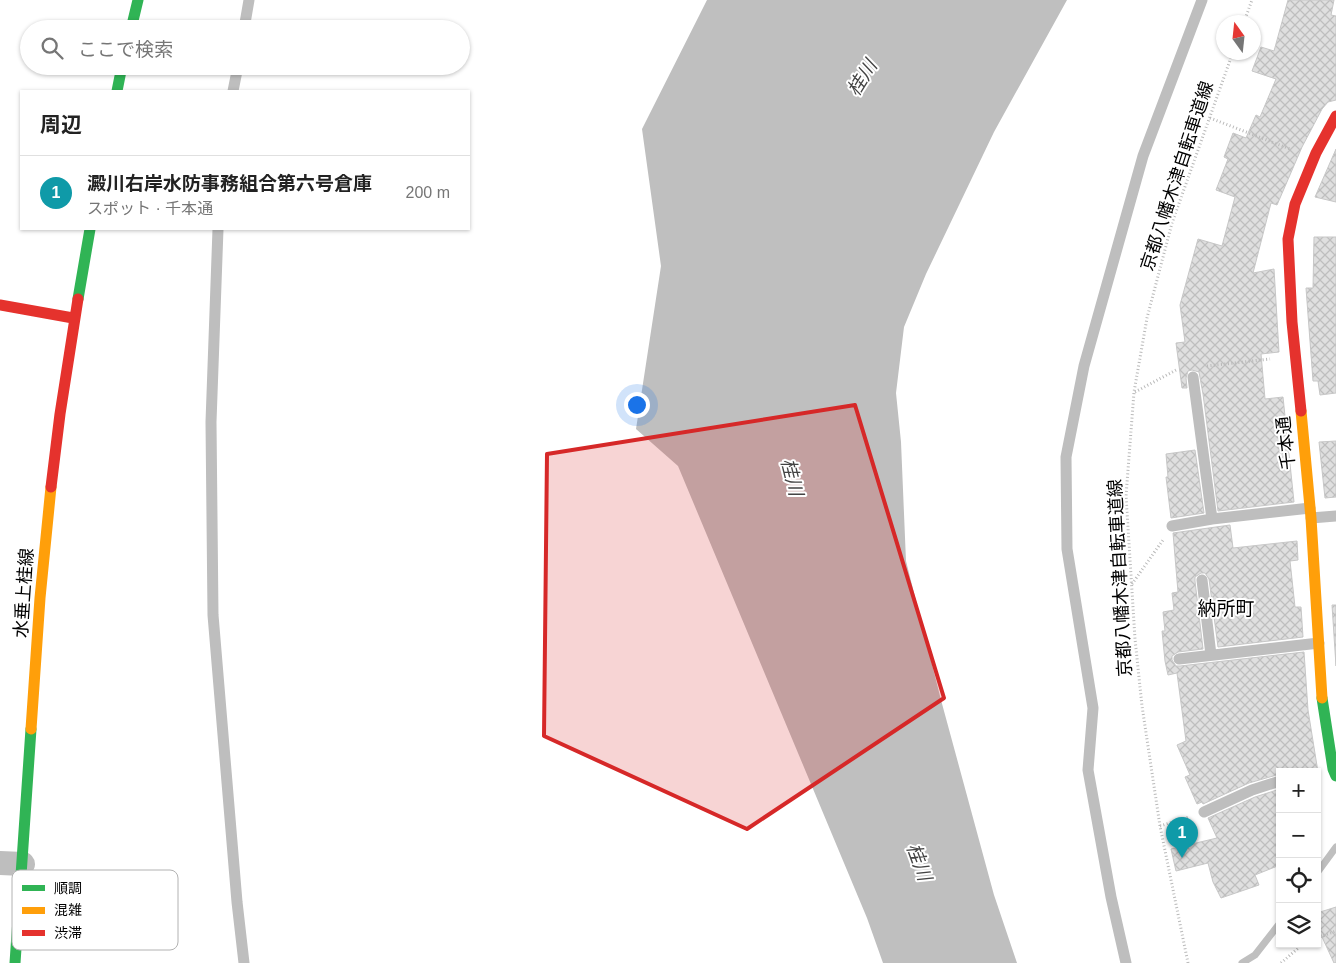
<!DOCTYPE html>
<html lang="ja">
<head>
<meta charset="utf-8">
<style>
	body { margin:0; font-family:Helvetica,"Noto Sans JP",sans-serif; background:#f2f2f2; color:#222 }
	.controls { position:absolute; right:15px; bottom:15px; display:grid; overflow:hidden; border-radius:0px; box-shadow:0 1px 4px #0004 }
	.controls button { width:45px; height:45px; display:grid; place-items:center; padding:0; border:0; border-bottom:1px solid #e0e0e0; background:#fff; color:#222; font:25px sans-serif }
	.compass { position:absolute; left:1216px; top:15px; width:45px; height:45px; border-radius:50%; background:#fff; box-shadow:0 1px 4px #0004; rotate:345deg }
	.you { position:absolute; left:636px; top:404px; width:18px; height:18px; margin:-12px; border:4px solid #fff; border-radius:50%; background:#1a73e8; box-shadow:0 0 0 8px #1a73e833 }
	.badge { display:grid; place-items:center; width:32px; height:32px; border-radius:50%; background:#595959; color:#fff; font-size:16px; font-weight:700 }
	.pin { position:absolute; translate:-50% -41px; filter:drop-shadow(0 1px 2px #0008) }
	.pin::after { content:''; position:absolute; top:26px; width:18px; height:15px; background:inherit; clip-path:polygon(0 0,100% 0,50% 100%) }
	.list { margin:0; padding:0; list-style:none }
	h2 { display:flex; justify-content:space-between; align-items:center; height:65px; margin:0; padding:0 20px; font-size:21px }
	h2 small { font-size:16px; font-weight:400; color:#767676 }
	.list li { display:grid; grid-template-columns:32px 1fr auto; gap:15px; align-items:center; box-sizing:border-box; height:75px; padding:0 20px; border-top:1px solid #e0e0e0 }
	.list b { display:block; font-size:19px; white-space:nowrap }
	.list p { margin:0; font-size:16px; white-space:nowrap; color:#767676 }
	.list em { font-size:16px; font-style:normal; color:#767676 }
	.icon { flex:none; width:28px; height:28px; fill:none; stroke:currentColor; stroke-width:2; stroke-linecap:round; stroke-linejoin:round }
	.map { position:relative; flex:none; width:1336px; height:963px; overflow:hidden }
	.search { position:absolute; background:#fff; box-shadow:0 1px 4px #0004; left:20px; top:20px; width:450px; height:55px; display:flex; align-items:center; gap:12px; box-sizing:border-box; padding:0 18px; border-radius:28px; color:#767676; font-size:19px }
	.panel { position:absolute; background:#fff; box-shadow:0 1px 4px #0004; left:20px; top:90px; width:450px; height:140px; border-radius:0px }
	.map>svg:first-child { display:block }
	.water { fill:#bfbfbf }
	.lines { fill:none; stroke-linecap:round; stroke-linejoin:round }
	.stream { stroke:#bfbfbf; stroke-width:7 }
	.building { fill:url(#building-cross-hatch); stroke:#c7c7c7 }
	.path { stroke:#b9b9b9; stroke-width:3; stroke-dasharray:1 2.5; stroke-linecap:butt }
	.lane { stroke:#bebebe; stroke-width:11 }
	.street { stroke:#bebebe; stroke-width:24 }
	.fast { stroke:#30b455; stroke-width:11 }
	.slow { stroke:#ff9f0a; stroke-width:11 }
	.jam { stroke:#e5322d; stroke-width:11 }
	.marked { fill:#d62828; fill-opacity:0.2; stroke:#d62828; stroke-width:4; stroke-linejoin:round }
	.labels { text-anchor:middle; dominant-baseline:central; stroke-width:4; stroke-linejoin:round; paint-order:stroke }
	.street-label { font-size:18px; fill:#000; stroke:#fff }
	.water-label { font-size:19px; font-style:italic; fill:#444; stroke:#fff }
	.neighbourhood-label { font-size:19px; fill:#000; stroke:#fff }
	.key { fill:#fff; stroke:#b2b2b2; stroke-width:1 }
	.key-label { font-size:14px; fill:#000 }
</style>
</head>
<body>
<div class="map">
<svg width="1336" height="963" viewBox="0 0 1336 963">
	<defs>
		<pattern id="building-cross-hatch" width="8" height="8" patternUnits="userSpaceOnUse" patternTransform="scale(1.25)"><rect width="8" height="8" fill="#dfdfdf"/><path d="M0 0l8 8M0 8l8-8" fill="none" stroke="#bebebe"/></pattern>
	</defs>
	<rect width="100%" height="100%" fill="#fff"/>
	<path class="water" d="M 707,0 L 1067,0 L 994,132 L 926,274 L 904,327 L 896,393 L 901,442 L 906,561 L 941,700 L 994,895 L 1017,963 L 883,963 L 867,918 L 678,466 L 636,429 L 661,266 L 642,129 Z"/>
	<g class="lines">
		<path class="stream" d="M 1317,873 L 1336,847
			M 1242,963 L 1255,955 L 1280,923"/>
	</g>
	<path class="building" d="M 1288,0 L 1334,0 L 1331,15 L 1336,16 L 1336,100 L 1328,102 L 1322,109 L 1302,147 L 1277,205 L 1271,203 L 1253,273 L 1274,269 L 1279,352 L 1261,354 L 1265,399 L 1283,397 L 1294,502 L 1218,511 L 1203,394 L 1199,372 L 1192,370 L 1188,371 L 1186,378 L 1187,388 L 1182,388 L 1176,343 L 1185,342 L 1180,305 L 1198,239 L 1222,246 L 1235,197 L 1216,190 L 1228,159 L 1224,157 L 1233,133 L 1246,138 L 1256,115 L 1260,117 L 1276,79 L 1252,71 L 1261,47 L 1274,51 Z
		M 1336,149 L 1336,202 L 1315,197 Z
		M 1314,237 L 1336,237 L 1336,393 L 1320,395 L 1318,381 L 1313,381 L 1306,288 L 1313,288 Z
		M 1336,441 L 1336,497 L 1325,498 L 1319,442 Z
		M 1195,450 L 1204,513 L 1171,518 L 1166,477 L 1168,477 L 1166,454 Z
		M 1230,525 L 1233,548 L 1297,541 L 1298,560 L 1290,561 L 1295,607 L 1301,607 L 1303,637 L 1218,647 L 1209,579 L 1205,573 L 1201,573 L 1195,577 L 1195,581 L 1203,649 L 1178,652 L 1172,656 L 1172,660 L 1176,666 L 1180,666 L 1304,652 L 1308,710 L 1318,772 L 1280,772 L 1280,774 L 1249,783 L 1203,804 L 1202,802 L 1197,804 L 1185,777 L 1190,775 L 1177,745 L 1186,741 L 1177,673 L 1168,675 L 1165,661 L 1162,631 L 1165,631 L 1163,612 L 1174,610 L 1172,593 L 1178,592 L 1173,533 Z
		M 1332,605 L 1336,605 L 1336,666 Z
		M 1280,789 L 1280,865 L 1255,875 L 1259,885 L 1221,898 L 1213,882 L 1208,863 L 1176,871 L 1171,849 L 1217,838 L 1208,818 L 1255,797 Z
		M 1336,907 L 1336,963 L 1334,963 L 1317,926 L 1317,913 Z"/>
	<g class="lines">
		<path class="path" d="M 1244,22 L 1252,0
			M 1210,118 L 1290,149
			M 1207,366 L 1270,359
			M 1135,392 L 1178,369
			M 1132,584 L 1163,540
			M 1160,826 L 1189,817
			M 1317,938 L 1336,931
			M 1188,963 L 1160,826 L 1142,706 L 1135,639 L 1126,496 L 1134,392 L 1147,318 L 1172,223 L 1233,52
			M 1281,963 L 1303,944"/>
		<path class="lane" d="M 244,29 L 249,0
			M 233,91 L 238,66
			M 218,229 L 211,422 L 213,615 L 237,902 L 244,963
			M 1193,377 L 1212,519
			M 1311,518 L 1336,516
			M 1172,526 L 1212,519 L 1310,508
			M 1202,580 L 1211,655
			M 1179,659 L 1319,643
			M 1204,812 L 1252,790 L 1280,781
			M 1126,963 L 1111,897 L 1088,770 L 1093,708 L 1067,549 L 1066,457 L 1084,366 L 1143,156 L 1202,0"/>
		<path class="street" d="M 0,863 L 23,864"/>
		<path class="fast" d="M 131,29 L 138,0
			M 117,91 L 122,66
			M 78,299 L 90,229
			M 1322,698 L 1333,769 L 1336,776
			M 15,963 L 31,729"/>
		<path class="slow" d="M 1301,411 L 1311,518 L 1322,698
			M 31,729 L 40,598 L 51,487"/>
		<path class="jam" d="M 0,305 L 73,318
			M 1301,411 L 1292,322 L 1288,239 L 1295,204 L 1316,153 L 1336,116
			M 51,487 L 60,414 L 78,299"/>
	</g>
	<path class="marked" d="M 855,405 L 944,698 L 747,829 L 544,736 L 547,454 Z"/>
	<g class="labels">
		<g class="street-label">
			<text transform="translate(1177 176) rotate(-72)">京都八幡木津自転車道線</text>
			<text transform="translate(1286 443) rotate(-96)">千本通</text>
			<text transform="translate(1120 578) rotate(-93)">京都八幡木津自転車道線</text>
			<text transform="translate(24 593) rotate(-86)">水垂上桂線</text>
		</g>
		<g class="water-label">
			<text transform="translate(862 78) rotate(-58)">桂川</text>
			<text transform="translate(792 477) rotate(76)">桂川</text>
			<text transform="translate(919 862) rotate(70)">桂川</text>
		</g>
		<g class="neighbourhood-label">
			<text x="1226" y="608">納所町</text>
		</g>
	</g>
	<rect x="12" y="870" width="166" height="80" rx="8" class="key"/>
	<rect x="22" y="885" width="23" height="6" fill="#30b455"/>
	<rect x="22" y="907" width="23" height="7" fill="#ff9f0a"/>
	<rect x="22" y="930" width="23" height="6" fill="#e5322d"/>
	<g class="key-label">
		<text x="54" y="893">順調</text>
		<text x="54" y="915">混雑</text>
		<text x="54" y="938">渋滞</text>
	</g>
</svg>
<div class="controls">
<button>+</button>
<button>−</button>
<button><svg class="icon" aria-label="locate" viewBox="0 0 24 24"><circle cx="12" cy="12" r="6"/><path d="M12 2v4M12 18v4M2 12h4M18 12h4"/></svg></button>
<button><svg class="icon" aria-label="layers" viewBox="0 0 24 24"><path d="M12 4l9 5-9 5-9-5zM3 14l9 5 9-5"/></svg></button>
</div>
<svg class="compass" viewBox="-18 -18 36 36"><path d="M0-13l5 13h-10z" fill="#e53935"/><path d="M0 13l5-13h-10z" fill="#767676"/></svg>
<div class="you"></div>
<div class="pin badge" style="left:1182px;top:858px;background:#0f9aa8">1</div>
<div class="search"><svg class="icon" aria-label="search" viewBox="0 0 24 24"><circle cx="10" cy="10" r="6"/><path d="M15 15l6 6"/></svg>ここで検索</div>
<section class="panel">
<h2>周辺<small></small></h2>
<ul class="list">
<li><span class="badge" style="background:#0f9aa8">1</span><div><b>澱川右岸水防事務組合第六号倉庫</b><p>スポット · 千本通</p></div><em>200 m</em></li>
</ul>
</section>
</div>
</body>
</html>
